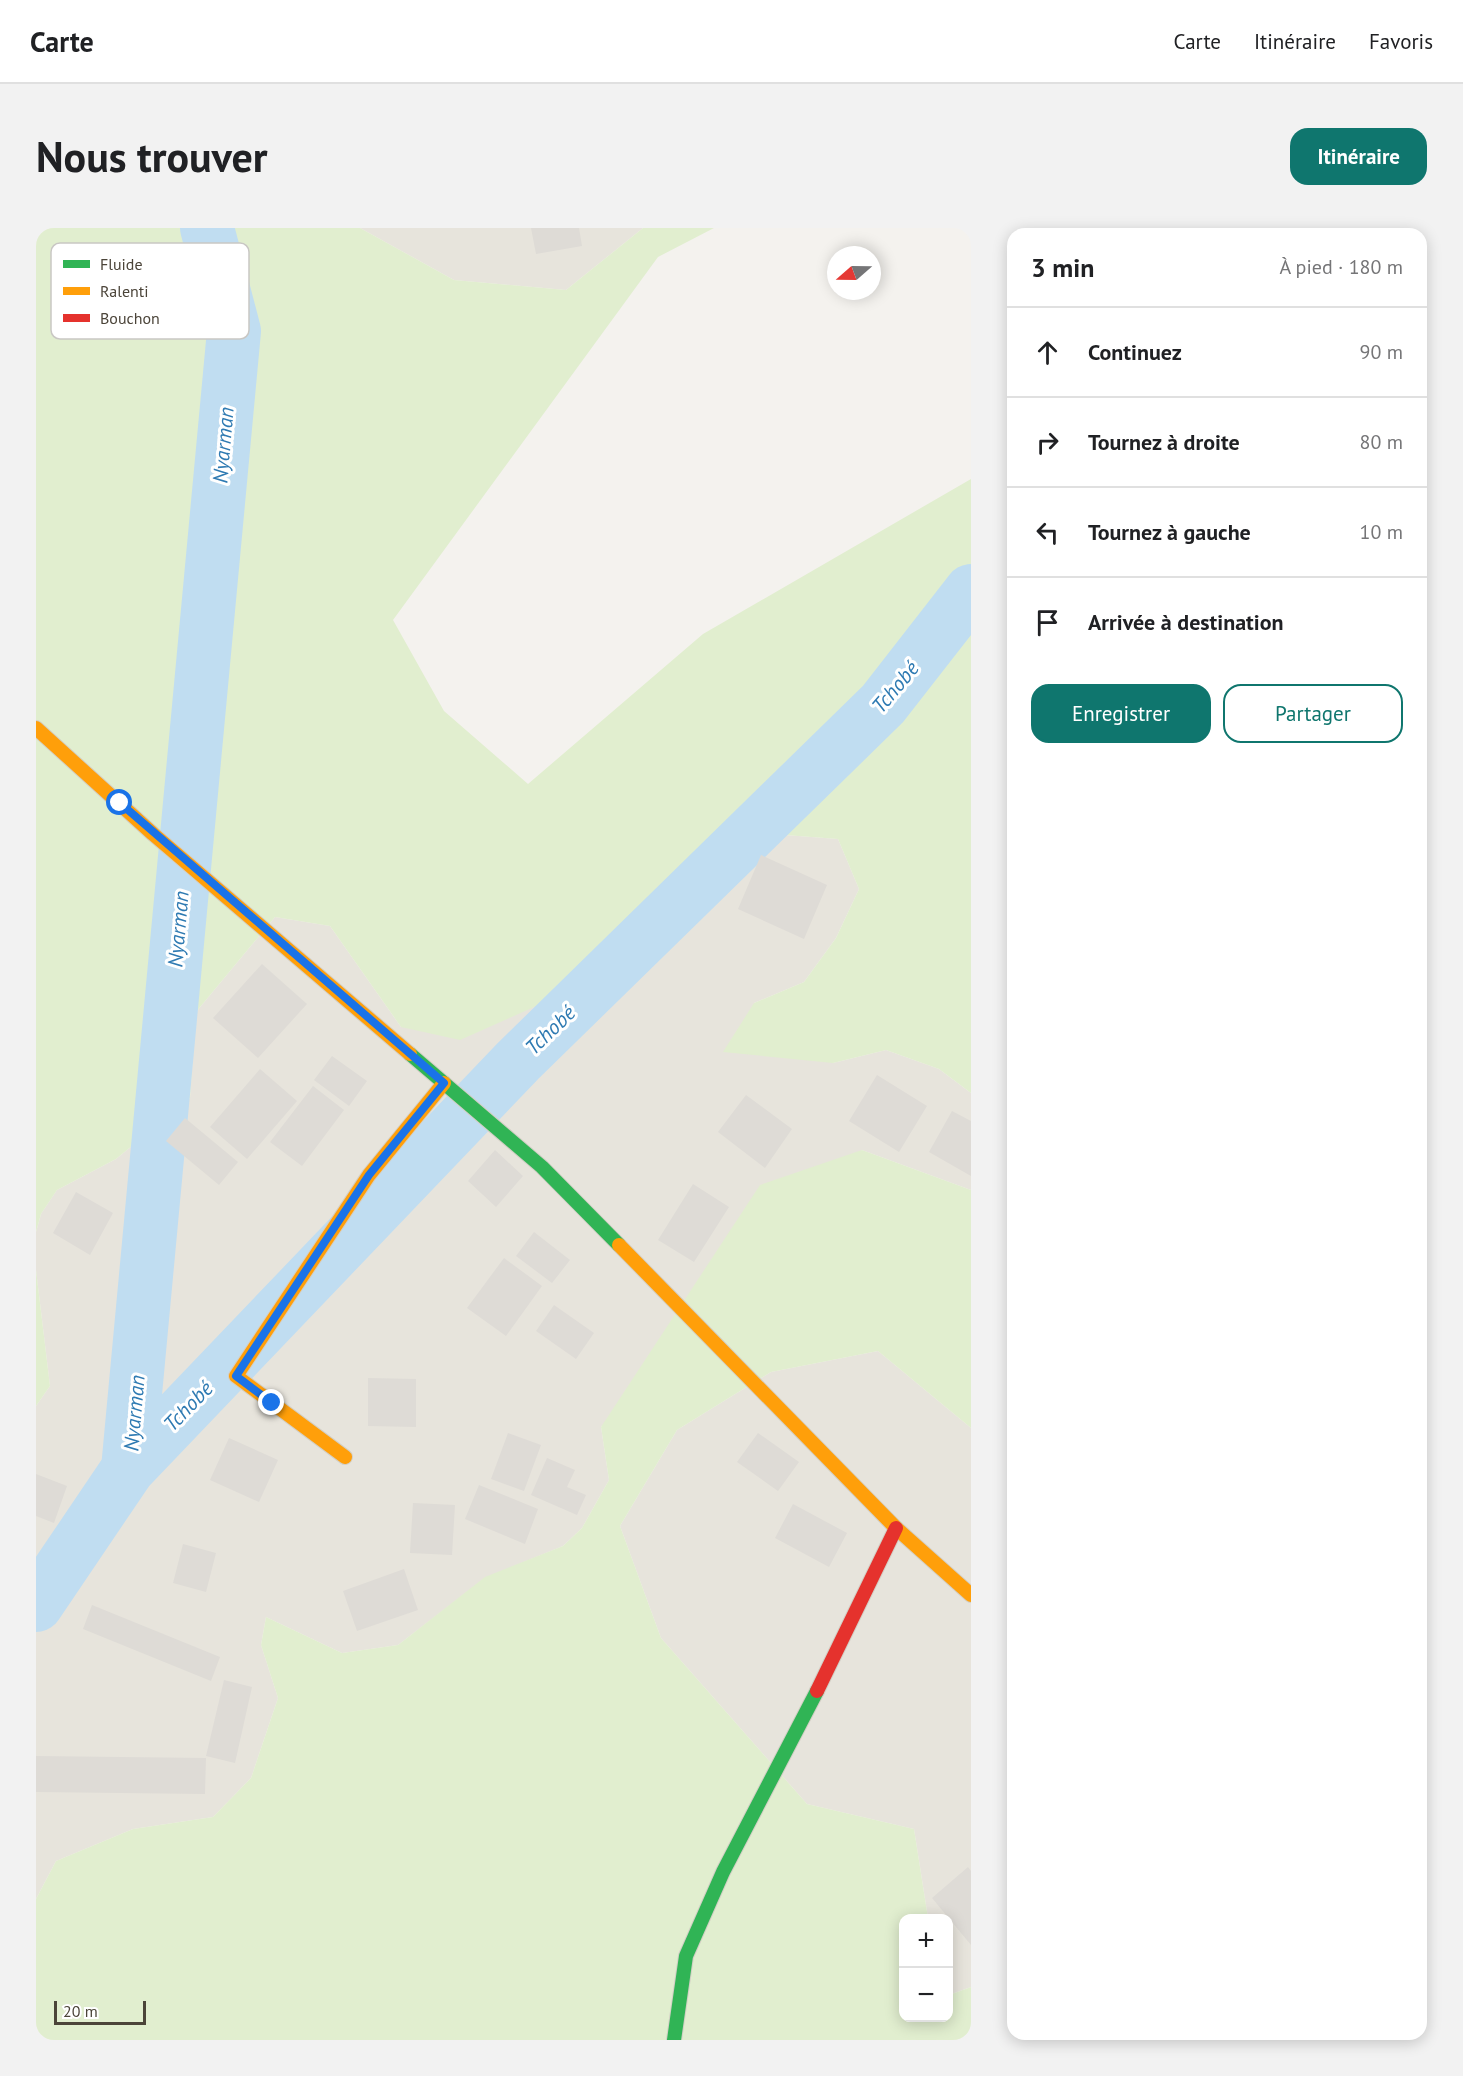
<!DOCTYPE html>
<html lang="fr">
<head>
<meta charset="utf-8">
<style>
	body { margin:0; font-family:"PT Sans",sans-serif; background:#f2f2f2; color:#202124 }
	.controls { position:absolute; right:18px; bottom:18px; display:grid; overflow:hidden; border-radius:12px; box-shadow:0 3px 15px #0003 }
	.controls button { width:54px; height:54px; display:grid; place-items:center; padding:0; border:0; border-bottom:2px solid #e0e0e0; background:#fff; color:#202124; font:30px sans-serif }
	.compass { position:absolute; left:791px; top:18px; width:54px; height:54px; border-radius:50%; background:#fff; box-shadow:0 3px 15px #0003; rotate:250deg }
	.scale { position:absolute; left:18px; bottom:15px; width:92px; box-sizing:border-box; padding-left:6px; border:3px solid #4b4439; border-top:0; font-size:16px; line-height:21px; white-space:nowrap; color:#4b4439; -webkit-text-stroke:4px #fff; paint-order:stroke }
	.stop { position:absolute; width:18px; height:18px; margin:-14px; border:4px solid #1a73e8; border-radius:50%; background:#fff }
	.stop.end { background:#1a73e8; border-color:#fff; box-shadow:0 2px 6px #0008 }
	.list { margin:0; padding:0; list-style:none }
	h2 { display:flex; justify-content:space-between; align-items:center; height:78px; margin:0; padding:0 24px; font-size:26px }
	h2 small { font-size:20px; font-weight:400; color:#757577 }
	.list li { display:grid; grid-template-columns:39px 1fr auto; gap:18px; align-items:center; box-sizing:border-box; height:90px; padding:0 24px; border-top:2px solid #e0e0e0 }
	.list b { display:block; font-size:22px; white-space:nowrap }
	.list em { font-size:20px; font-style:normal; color:#757577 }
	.actions { display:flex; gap:12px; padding:18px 24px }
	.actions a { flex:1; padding:14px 0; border:2px solid #0f766e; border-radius:18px; text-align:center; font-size:21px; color:#0f766e }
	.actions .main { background:#0f766e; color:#fff }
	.icon { flex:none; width:33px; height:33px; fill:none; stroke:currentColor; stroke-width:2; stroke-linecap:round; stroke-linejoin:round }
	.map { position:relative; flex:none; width:935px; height:1812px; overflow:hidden; border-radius:18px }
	header { display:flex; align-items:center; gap:36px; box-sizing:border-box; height:84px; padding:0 30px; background:#fff; border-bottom:2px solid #e0e0e0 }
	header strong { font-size:28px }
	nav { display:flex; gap:33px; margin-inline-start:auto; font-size:21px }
	.intro { display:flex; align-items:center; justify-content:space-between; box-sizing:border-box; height:144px; padding:0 36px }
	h1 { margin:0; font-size:42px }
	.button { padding:15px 27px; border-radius:18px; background:#0f766e; color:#fff; font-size:21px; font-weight:700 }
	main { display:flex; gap:36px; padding:0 36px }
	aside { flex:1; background:#fff; border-radius:18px; box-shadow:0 3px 15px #0003 }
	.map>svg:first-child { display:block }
	.residential { fill:#e7e4dc }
	.green { fill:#e1eecf }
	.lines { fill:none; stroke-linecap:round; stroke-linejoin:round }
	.river { stroke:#c0ddf1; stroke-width:54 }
	.building { fill:#dedbd6 }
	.fast-casing { stroke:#d3cfc5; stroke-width:16 }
	.slow-casing { stroke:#d3cfc5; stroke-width:16 }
	.jam-casing { stroke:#d3cfc5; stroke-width:16 }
	.fast { stroke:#30b455; stroke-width:14 }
	.slow { stroke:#ff9f0a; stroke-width:14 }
	.jam { stroke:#e5322d; stroke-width:14 }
	.route { stroke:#1a73e8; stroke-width:8 }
	.labels { text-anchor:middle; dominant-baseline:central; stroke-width:6; stroke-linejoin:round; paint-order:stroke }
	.water-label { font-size:21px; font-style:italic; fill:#2e7ab2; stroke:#fff }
	.key { fill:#fff; stroke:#c9c7c4; stroke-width:1.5 }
	.key-label { font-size:16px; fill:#4b4439 }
</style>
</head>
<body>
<header>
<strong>Carte</strong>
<nav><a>Carte</a><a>Itinéraire</a><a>Favoris</a></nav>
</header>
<div class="intro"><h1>Nous trouver</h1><a class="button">Itinéraire</a></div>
<main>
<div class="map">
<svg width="935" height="1812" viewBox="0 0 935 1812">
	<rect width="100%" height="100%" fill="#f4f2ee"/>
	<path class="residential" d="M 324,0 L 607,0 L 530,62 L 418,52 Z
		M 749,607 L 802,611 L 823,661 L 800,710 L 768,754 L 718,775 L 797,835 L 850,822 L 903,841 L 935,865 L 935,962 L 826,922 L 565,1199 L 573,1252 L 546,1300 L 527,1318 L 449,1350 L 362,1417 L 306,1425 L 230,1389 L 225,1417 L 242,1470 L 215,1550 L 177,1589 L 97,1601 L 20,1633 L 0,1671 L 0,1178 L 14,1158 L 0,1042 L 0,1004 L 5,986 L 21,962 L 80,931 L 154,870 L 160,784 L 239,689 L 294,698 L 365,799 L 619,709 L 695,624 Z
		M 842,1123 L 935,1200 L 935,1759 L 913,1767 L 912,1690 L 892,1690 L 878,1601 L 771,1576 L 625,1410 L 584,1298 L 641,1202 L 735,1144 Z"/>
	<path class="green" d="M 0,0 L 324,0 L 418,52 L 530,62 L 607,0 L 678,0 L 622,29 L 357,392 L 408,483 L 492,556 L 667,406 L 935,251 L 935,865 L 903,841 L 850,822 L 797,835 L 687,824 L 718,775 L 768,754 L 800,710 L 823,661 L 802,611 L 749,607 L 695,624 L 619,709 L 525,767 L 424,812 L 365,799 L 294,698 L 239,689 L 160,784 L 154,870 L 80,931 L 21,962 L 5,986 L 0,1004 Z
		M 826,922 L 935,962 L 935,1200 L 842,1123 L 735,1144 L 641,1202 L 584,1298 L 625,1410 L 771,1576 L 878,1601 L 892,1690 L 868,1690 L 868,1790 L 912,1790 L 913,1767 L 935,1759 L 935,1812 L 0,1812 L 0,1671 L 20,1633 L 97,1601 L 177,1589 L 215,1550 L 242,1470 L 225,1417 L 230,1389 L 306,1425 L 362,1417 L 449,1349 L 527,1318 L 546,1300 L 573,1252 L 565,1199 L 724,957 Z
		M 0,1042 L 14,1158 L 0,1178 Z"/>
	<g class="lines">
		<path class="river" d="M 92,1241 L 482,833 L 847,476 L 935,363
			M 0,1377 L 92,1241 L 198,103 L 171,0"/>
	</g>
	<path class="building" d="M 495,0 L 543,0 L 546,18 L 500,26 Z
		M 725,627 L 791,657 L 768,711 L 702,681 Z
		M 226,736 L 271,776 L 222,830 L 177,790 Z
		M 296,828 L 331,853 L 313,878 L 278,852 Z
		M 224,841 L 261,873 L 211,931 L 174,899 Z
		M 841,847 L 891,878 L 863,924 L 813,893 Z
		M 277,858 L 308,882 L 266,938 L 234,914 Z
		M 710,867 L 756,901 L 729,940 L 682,904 Z
		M 916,883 L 935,893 L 935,948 L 893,924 Z
		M 149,890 L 202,934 L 183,957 L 130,913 Z
		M 459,922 L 487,948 L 460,979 L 432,953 Z
		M 657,956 L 693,979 L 658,1034 L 622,1012 Z
		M 40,964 L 77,985 L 54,1027 L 17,1005 Z
		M 498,1004 L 534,1032 L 516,1055 L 480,1028 Z
		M 468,1030 L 506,1058 L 470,1108 L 431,1080 Z
		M 518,1077 L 558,1105 L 540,1131 L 500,1103 Z
		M 332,1150 L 380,1151 L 380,1199 L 332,1198 Z
		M 472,1205 L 505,1217 L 488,1263 L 455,1251 Z
		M 722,1205 L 763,1234 L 742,1263 L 701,1234 Z
		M 193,1210 L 242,1232 L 223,1274 L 174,1252 Z
		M 511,1230 L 539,1242 L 531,1259 L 550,1267 L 541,1287 L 495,1267 Z
		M 0,1246 L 31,1258 L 18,1295 L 0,1288 Z
		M 443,1257 L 502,1281 L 489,1316 L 429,1291 Z
		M 377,1275 L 419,1277 L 416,1327 L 374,1325 Z
		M 757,1276 L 811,1305 L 793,1339 L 739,1310 Z
		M 147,1316 L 180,1325 L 170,1364 L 137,1355 Z
		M 368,1341 L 382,1382 L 321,1403 L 307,1363 Z
		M 56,1377 L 184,1429 L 175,1453 L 47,1401 Z
		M 188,1452 L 216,1459 L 199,1535 L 170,1528 Z
		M 0,1528 L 170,1530 L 169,1566 L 0,1564 Z
		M 932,1639 L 935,1643 L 935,1717 L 896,1670 Z"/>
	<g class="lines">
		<defs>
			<path id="fast" d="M 374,826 L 506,939 L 583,1017
				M 638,1812 L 650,1728 L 687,1644 L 781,1463"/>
			<path id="slow" d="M 0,500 L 117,606 L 374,826
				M 583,1017 L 860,1300 L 935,1367
				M 309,1229 L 200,1148 L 333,947 L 408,855"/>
			<path id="jam" d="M 781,1463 L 860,1300"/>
		</defs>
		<use href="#fast" class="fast-casing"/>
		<use href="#slow" class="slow-casing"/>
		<use href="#jam" class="jam-casing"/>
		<use href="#fast" class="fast"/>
		<use href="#slow" class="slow"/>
		<use href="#jam" class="jam"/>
	</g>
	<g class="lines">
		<path class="route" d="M 84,575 L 408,855 L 333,947 L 200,1148 L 236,1175"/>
	</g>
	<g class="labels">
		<g class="water-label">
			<text transform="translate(187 217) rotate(-85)">Nyarman</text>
			<text transform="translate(859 459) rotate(-50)">Tchobé</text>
			<text transform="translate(142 701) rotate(-85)">Nyarman</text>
			<text transform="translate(514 802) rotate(-44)">Tchobé</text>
			<text transform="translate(152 1178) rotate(-46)">Tchobé</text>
			<text transform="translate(98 1185) rotate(-85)">Nyarman</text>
		</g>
	</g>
	<rect x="15" y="15" width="198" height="96" rx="9" class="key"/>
	<rect x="27" y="32" width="27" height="8" fill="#30b455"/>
	<rect x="27" y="59" width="27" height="8" fill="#ff9f0a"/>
	<rect x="27" y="86" width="27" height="8" fill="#e5322d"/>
	<g class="key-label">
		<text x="64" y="42">Fluide</text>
		<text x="64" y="69">Ralenti</text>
		<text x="64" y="96">Bouchon</text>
	</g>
</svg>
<div class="controls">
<button>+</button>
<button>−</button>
</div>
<svg class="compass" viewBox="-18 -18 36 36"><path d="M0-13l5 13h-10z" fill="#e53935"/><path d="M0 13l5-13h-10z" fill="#757577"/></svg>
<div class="scale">20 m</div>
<div class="stop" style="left:84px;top:575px"></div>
<div class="stop end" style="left:236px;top:1175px"></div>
</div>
<aside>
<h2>3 min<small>À pied · 180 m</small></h2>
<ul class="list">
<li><svg class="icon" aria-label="ahead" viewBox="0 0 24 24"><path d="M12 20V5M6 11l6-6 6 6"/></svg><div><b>Continuez</b></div><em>90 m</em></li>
<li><svg class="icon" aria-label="right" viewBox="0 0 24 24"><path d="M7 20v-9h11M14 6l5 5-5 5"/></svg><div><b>Tournez à droite</b></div><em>80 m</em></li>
<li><svg class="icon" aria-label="left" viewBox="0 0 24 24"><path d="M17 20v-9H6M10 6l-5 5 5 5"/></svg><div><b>Tournez à gauche</b></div><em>10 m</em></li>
<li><svg class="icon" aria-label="arrive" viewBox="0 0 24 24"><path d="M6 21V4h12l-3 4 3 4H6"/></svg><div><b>Arrivée à destination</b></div></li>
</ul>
<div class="actions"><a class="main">Enregistrer</a><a>Partager</a></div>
</aside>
</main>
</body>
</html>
